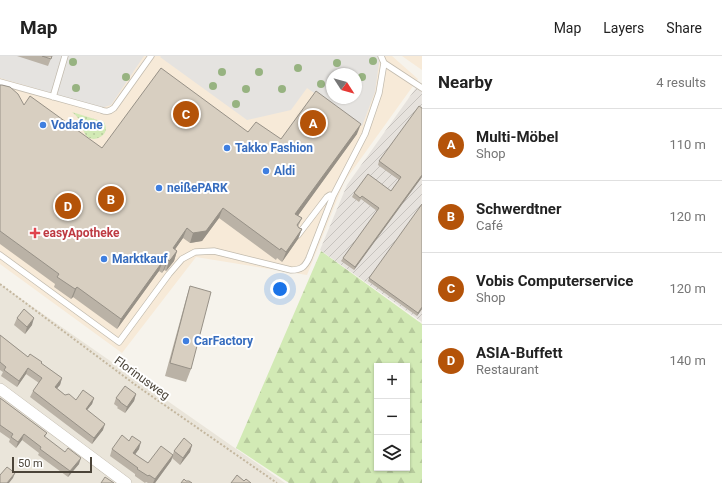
<!DOCTYPE html>
<html lang="en">
<head>
<meta charset="utf-8">
<style>
	body { margin:0; font-family:Roboto,sans-serif; background:#f2f2f2; color:#222 }
	.controls { position:absolute; right:12px; bottom:12px; display:grid; overflow:hidden; border-radius:0px; box-shadow:0 1px 3px #0004 }
	.controls button { width:36px; height:36px; display:grid; place-items:center; padding:0; border:0; border-bottom:1px solid #e0e0e0; background:#fff; color:#222; font:20px sans-serif }
	.compass { position:absolute; left:326px; top:12px; width:36px; height:36px; border-radius:50%; background:#fff; box-shadow:0 1px 3px #0004; rotate:126deg }
	.scale { position:absolute; left:12px; bottom:10px; width:80px; box-sizing:border-box; padding-left:4px; border:2px solid #4b4439; border-top:0; font-size:11px; line-height:14px; white-space:nowrap; color:#4b4439; -webkit-text-stroke:3px #fff; paint-order:stroke }
	.you { position:absolute; left:280px; top:233px; width:14px; height:14px; margin:-10px; border:3px solid #fff; border-radius:50%; background:#1a73e8; box-shadow:0 0 0 6px #1a73e833 }
	.badge { display:grid; place-items:center; width:26px; height:26px; border-radius:50%; background:#b45309; color:#fff; font-size:13px; font-weight:700 }
	.pin { position:absolute; translate:-50% -50%; border:2px solid #fff; box-shadow:0 1px 4px #0006 }
	.list { margin:0; padding:0; list-style:none }
	h2 { display:flex; justify-content:space-between; align-items:center; height:52px; margin:0; padding:0 16px; font-size:17px }
	h2 small { font-size:13px; font-weight:400; color:#767676 }
	.list li { display:grid; grid-template-columns:26px 1fr auto; gap:12px; align-items:center; box-sizing:border-box; height:72px; padding:0 16px; border-top:1px solid #e0e0e0 }
	.list b { display:block; font-size:15px; white-space:nowrap }
	.list p { margin:0; font-size:13px; white-space:nowrap; color:#767676 }
	.list em { font-size:13px; font-style:normal; color:#767676 }
	.icon { flex:none; width:22px; height:22px; fill:none; stroke:currentColor; stroke-width:2; stroke-linecap:round; stroke-linejoin:round }
	.map { position:relative; flex:none; width:422px; height:427px; overflow:hidden }
	header { display:flex; align-items:center; gap:24px; box-sizing:border-box; height:56px; padding:0 20px; background:#fff; border-bottom:1px solid #e0e0e0 }
	header strong { font-size:19px }
	nav { display:flex; gap:22px; margin-inline-start:auto; font-size:14px }
	main { display:flex }
	aside { flex:1; background:#fff }
	.map>svg:first-child { display:block }
	.residential { fill:#eae5da }
	.commercial { fill:#f7ead8; fill-rule:evenodd }
	.industrial { fill:url(#industrial-furrows) }
	.grass { fill:url(#grass-dots) }
	.forest { fill:url(#forest-firs); fill-rule:evenodd }
	.parking { fill:#e5e3e0; fill-rule:evenodd }
	.lines { fill:none; stroke-linecap:round; stroke-linejoin:round }
	.lane-casing { stroke:#c2bbae; stroke-width:7 }
	.street-casing { stroke:#c2bbae; stroke-width:12 }
	.path { stroke:#c4b79f; stroke-width:2; stroke-dasharray:2 2; stroke-linecap:butt }
	.lane { stroke:#fff; stroke-width:5.5 }
	.street { stroke:#fff; stroke-width:11 }
	.tree { fill:#97b381 }
	.wall { fill:#bab2a6 }
	.shaded-wall { fill:#979187 }
	.building { fill:#d8cfc1; stroke:#979187 }
	.shop-dot { fill:#3f7fe0; stroke:#fff; stroke-width:1.5 }
	.health-dot { fill:#e0444e; stroke:#fff; stroke-width:1.5 }
	.labels { text-anchor:middle; dominant-baseline:central; stroke-width:4; stroke-linejoin:round; paint-order:stroke }
	.shop-label { font-size:12px; font-weight:bold; fill:#366cbe; stroke:#fff; text-anchor:start }
	.health-label { font-size:12px; font-weight:bold; fill:#be3a42; stroke:#fff; text-anchor:start }
	.street-label { font-size:12px; fill:#4b4439; stroke:#fff }
</style>
</head>
<body>
<header>
<strong>Map</strong>
<nav><a>Map</a><a>Layers</a><a>Share</a></nav>
</header>
<main>
<div class="map">
<svg width="422" height="427" viewBox="0 0 422 427">
	<defs>
		<pattern id="industrial-furrows" width="10" height="10" patternUnits="userSpaceOnUse"><rect width="10" height="10" fill="#e6e2dd"/><path d="M-1 1l2-2M0 10L10 0M9 11l2-2" fill="none" stroke="#c7c3be"/></pattern>
		<pattern id="grass-dots" width="8" height="8" patternUnits="userSpaceOnUse"><rect width="8" height="8" fill="#d2eab5"/><path d="M2 2h.1M6 6h.1" fill="none" stroke="#b6ca9c" stroke-width="1.8" stroke-linecap="round"/></pattern>
		<pattern id="forest-firs" width="22" height="20" patternUnits="userSpaceOnUse"><rect width="22" height="20" fill="#d2eab5"/><path d="M5 1l3.5 6h-7zM16 11l3.5 6h-7z" fill="#b6ca9c"/></pattern>
	</defs>
	<rect width="100%" height="100%" fill="#f6f3ec"/>
	<path class="residential" d="M 0,228 L 285,427 L 0,427 Z"/>
	<path class="commercial" d="M 0,0 L 392,0 L 418,23 L 344,126 L 307,219 L 196,201 L 122,297 L 0,208 ZM 332,18 L 356,18 L 356,42 L 332,42 Z
		M 402,0 L 422,0 L 422,14 Z"/>
	<path class="industrial" d="M 418,29 L 422,32 L 422,266 L 320,194 L 347,129 Z"/>
	<path class="grass" d="M 72,56 L 104,66 C 106,70 107,74 104,78 C 99,84 89,85 85,78 C 83,75 83,72 82,69 C 80,64 77,60 72,56 Z"/>
	<path class="forest" d="M 321,195 L 422,268 L 422,427 L 289,427 L 236,392 ZM 377,310 L 407,310 L 407,412 L 377,412 Z"/>
	<path class="parking" d="M 0,0 L 144,0 L 111,49 L 101,52 L 0,22 Z
		M 161,0 L 380,0 L 375,36 L 362,70 L 307,32 L 291,54 L 247,64 L 160,1 ZM 332,18 L 356,18 L 356,42 L 332,42 Z"/>
	<g class="lines">
		<defs>
			<path id="lane" d="M 381,0 L 384,7
				M 384,7 L 422,32
				M 0,26 L 101,54 C 106,56 109,56 114,52 L 151,0
				M 53,41 L 65,0
				M 298,179 L 327,141 L 330,139 L 333,140
				M 0,199 L 119,286 L 169,218 L 182,203 L 195,196 L 214,195 L 291,214 C 301,214 305,211 309,202 L 333,140 L 365,78 L 379,37 L 384,7"/>
			<path id="street" d="M 0,333 L 126,427"/>
		</defs>
		<use href="#lane" class="lane-casing"/>
		<use href="#street" class="street-casing"/>
		<path class="path" d="M 0,228 L 137,330 L 277,427"/>
		<use href="#lane" class="lane"/>
		<use href="#street" class="street"/>
	</g>
	<g class="tree">
		<circle cx="373" cy="5" r="4"/>
		<circle cx="73" cy="6" r="4"/>
		<circle cx="337" cy="7" r="4"/>
		<circle cx="298" cy="12" r="4"/>
		<circle cx="222" cy="16" r="4"/>
		<circle cx="259" cy="16" r="4"/>
		<circle cx="126" cy="21" r="4"/>
		<circle cx="362" cy="21" r="4"/>
		<circle cx="321" cy="28" r="4"/>
		<circle cx="213" cy="30" r="4"/>
		<circle cx="76" cy="32" r="4"/>
		<circle cx="246" cy="33" r="4"/>
		<circle cx="282" cy="33" r="4"/>
		<circle cx="236" cy="48" r="4"/>
		<circle cx="92" cy="70" r="4"/>
	</g>
	<path class="wall" d="M 17,0 L 52,0 L 48,10 Z
		M 0,29 L 24,49 L 102,92 L 248,76 L 281,83 L 357,78 L 298,159 L 302,162 L 298,171 L 299,172 L 302,173 L 298,183 L 282,206 L 277,202 L 276,204 L 219,162 L 202,185 L 190,187 L 183,182 L 175,193 L 177,195 L 174,205 L 168,213 L 166,215 L 164,214 L 162,217 L 159,215 L 117,273 L 73,241 L 71,243 L 54,231 L 55,228 L 0,188 Z
		M 379,105 L 422,121 L 354,214 L 341,205 L 343,202 L 377,155 L 361,143 L 359,146 L 352,141 L 354,137 L 391,135 L 399,124 L 378,109 Z
		M 369,222 L 422,253 L 417,260 L 368,225 Z
		M 190,230 L 191,313 L 186,326 L 165,320 L 186,243 Z
		M 17,262 L 32,269 L 25,278 L 14,269 Z
		M 0,279 L 28,301 L 41,308 L 62,322 L 60,329 L 57,332 L 65,339 L 76,344 L 94,342 L 92,348 L 87,354 L 103,374 L 92,388 L 30,341 L 33,335 L 39,327 L 26,318 L 17,331 L 1,320 L 3,316 L 0,314 Z
		M 136,338 L 134,345 L 125,357 L 117,352 L 118,351 L 114,348 L 116,342 Z
		M 0,342 L 47,377 L 45,381 L 79,408 L 68,421 L 38,399 L 39,397 L 22,384 L 16,392 L 9,386 L 10,383 L 0,376 Z
		M 192,389 L 190,396 L 180,409 L 172,402 L 171,405 L 155,427 L 148,427 L 146,426 L 145,427 L 135,420 L 135,418 L 110,400 L 112,393 L 139,393 L 135,398 L 148,407 L 173,398 L 174,395 Z"/>
	<path class="shaded-wall" d="M 361,68 L 357,78 L 292,168 L 295,158 Z
		M 422,119 L 422,121 L 354,214 L 355,211 Z
		M 223,152 L 219,162 L 202,185 L 190,187 L 193,177 Z
		M 187,172 L 183,182 L 169,202 L 173,192 Z
		M 302,173 L 298,183 L 282,206 L 286,196 Z
		M 177,195 L 174,205 L 166,215 L 169,205 Z
		M 168,204 L 164,214 L 162,217 L 166,207 Z
		M 163,205 L 159,215 L 117,273 L 121,263 Z
		M 77,231 L 73,241 L 71,243 L 75,233 Z
		M 422,251 L 422,253 L 417,260 L 418,257 Z
		M 34,262 L 32,269 L 25,278 L 27,271 Z
		M 28,312 L 26,318 L 17,331 L 19,325 Z
		M 62,322 L 60,329 L 53,337 L 55,331 Z
		M 136,338 L 134,345 L 125,357 L 127,351 Z
		M 94,342 L 92,348 L 83,359 L 86,353 Z
		M 105,368 L 103,374 L 92,388 L 94,382 Z
		M 24,378 L 22,384 L 16,392 L 18,386 Z
		M 141,386 L 139,393 L 131,404 L 133,397 Z
		M 192,389 L 190,396 L 180,409 L 183,402 Z
		M 173,399 L 171,405 L 155,427 L 153,427 L 155,423 Z
		M 81,402 L 79,408 L 68,421 L 70,415 Z
		M 15,417 L 13,422 L 9,427 L 7,427 Z"/>
	<path class="building" d="M 42,0 L 52,0 L 51,3 Z
		M 161,12 L 248,76 L 256,66 L 281,83 L 316,35 L 361,68 L 295,158 L 302,162 L 297,169 L 299,172 L 302,173 L 286,196 L 281,192 L 280,194 L 223,152 L 206,175 L 193,177 L 187,172 L 173,192 L 177,195 L 171,203 L 169,205 L 168,204 L 166,207 L 163,205 L 121,263 L 77,231 L 75,233 L 57,221 L 59,218 L 0,175 L 0,29 L 2,29 L 10,31 L 18,38 L 24,49 L 30,40 L 102,92 Z
		M 419,50 L 422,52 L 422,119 L 355,211 L 343,202 L 379,152 L 362,140 L 360,142 L 354,137 L 368,118 L 391,135 L 401,121 L 379,105 Z
		M 422,148 L 422,251 L 418,257 L 369,222 Z
		M 190,230 L 211,236 L 191,313 L 170,307 Z
		M 24,253 L 34,262 L 27,271 L 17,262 Z
		M 0,279 L 28,301 L 30,298 L 42,306 L 41,307 L 62,322 L 55,331 L 65,339 L 69,338 L 76,344 L 83,334 L 94,342 L 86,353 L 105,368 L 94,382 L 33,335 L 42,322 L 28,312 L 19,325 L 4,314 L 6,311 L 0,306 Z
		M 125,330 L 136,338 L 127,351 L 120,346 L 120,345 L 116,342 Z
		M 0,342 L 47,377 L 44,380 L 65,396 L 68,392 L 81,402 L 70,415 L 40,393 L 41,391 L 24,378 L 18,386 L 11,381 L 13,378 L 0,369 Z
		M 122,379 L 129,385 L 132,380 L 141,386 L 133,397 L 148,407 L 161,390 L 173,399 L 155,423 L 149,419 L 148,420 L 137,413 L 138,412 L 112,393 Z
		M 184,382 L 192,389 L 183,402 L 174,395 Z
		M 7,411 L 15,417 L 7,427 L 0,427 L 0,419 Z
		M 237,419 L 244,425 L 246,423 L 251,427 L 231,427 Z
		M 105,421 L 114,427 L 101,427 Z
		M 184,423 L 186,425 L 189,425 L 192,427 L 181,427 Z"/>
	<g class="shop-dot">
		<circle cx="43" cy="69" r="4"/>
		<circle cx="227" cy="92" r="4"/>
		<circle cx="266" cy="115" r="4"/>
		<circle cx="159" cy="132" r="4"/>
		<circle cx="104" cy="203" r="4"/>
		<circle cx="186" cy="285" r="4"/>
	</g>
	<path class="health-dot" d="M33 171h4v4h4v4h-4v4h-4v-4h-4v-4h4z"/>
	<g class="labels">
		<g class="shop-label">
			<text x="51" y="69">Vodafone</text>
			<text x="235" y="92">Takko Fashion</text>
			<text x="274" y="115">Aldi</text>
			<text x="167" y="132">neißePARK</text>
			<text x="112" y="203">Marktkauf</text>
			<text x="194" y="285">CarFactory</text>
		</g>
		<g class="health-label">
			<text x="43" y="177">easyApotheke</text>
		</g>
		<g class="street-label">
			<text transform="translate(142 322) rotate(36)">Florinusweg</text>
		</g>
	</g>
</svg>
<div class="controls">
<button>+</button>
<button>−</button>
<button><svg class="icon" aria-label="layers" viewBox="0 0 24 24"><path d="M12 4l9 5-9 5-9-5zM3 14l9 5 9-5"/></svg></button>
</div>
<svg class="compass" viewBox="-18 -18 36 36"><path d="M0-13l5 13h-10z" fill="#e53935"/><path d="M0 13l5-13h-10z" fill="#767676"/></svg>
<div class="scale">50 m</div>
<div class="you"></div>
<div class="pin badge" style="left:313px;top:67px">A</div>
<div class="pin badge" style="left:111px;top:143px">B</div>
<div class="pin badge" style="left:186px;top:58px">C</div>
<div class="pin badge" style="left:68px;top:150px">D</div>
</div>
<aside>
<h2>Nearby<small>4 results</small></h2>
<ul class="list">
<li><span class="badge">A</span><div><b>Multi-Möbel</b><p>Shop</p></div><em>110 m</em></li>
<li><span class="badge">B</span><div><b>Schwerdtner</b><p>Café</p></div><em>120 m</em></li>
<li><span class="badge">C</span><div><b>Vobis Computerservice</b><p>Shop</p></div><em>120 m</em></li>
<li><span class="badge">D</span><div><b>ASIA-Buffett</b><p>Restaurant</p></div><em>140 m</em></li>
</ul>
</aside>
</main>
</body>
</html>
